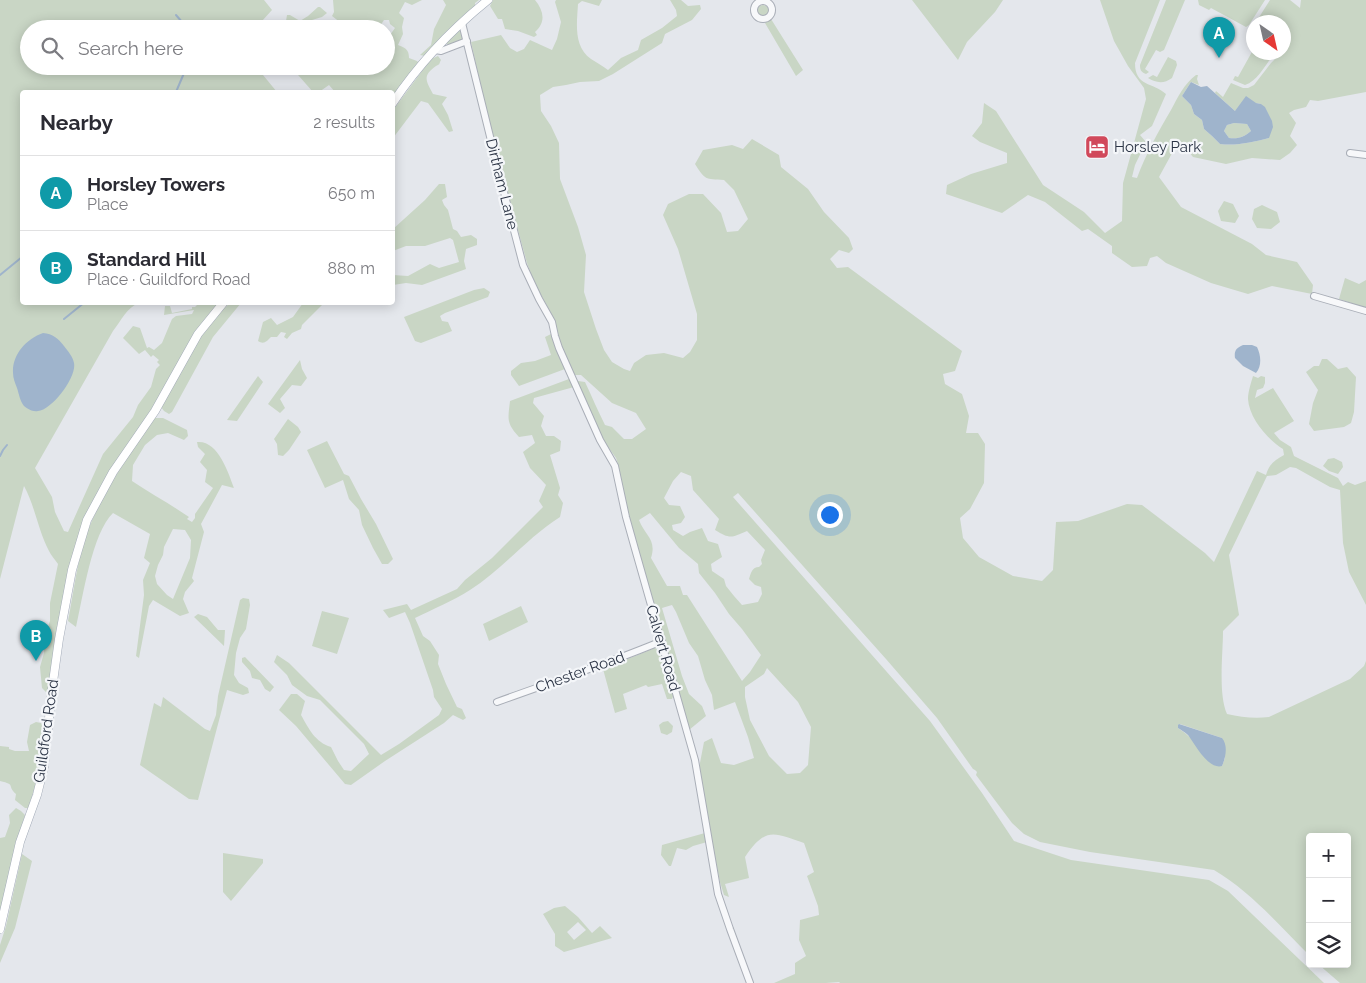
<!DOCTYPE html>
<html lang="en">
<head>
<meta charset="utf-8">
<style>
	body { margin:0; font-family:Raleway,sans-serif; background:#f7f7f7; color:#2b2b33 }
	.controls { position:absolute; right:15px; bottom:15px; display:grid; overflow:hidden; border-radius:5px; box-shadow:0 2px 12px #0003 }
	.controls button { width:45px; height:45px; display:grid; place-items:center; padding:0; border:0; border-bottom:1px solid #e1e1e2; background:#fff; color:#2b2b33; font:25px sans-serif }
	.compass { position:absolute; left:1246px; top:15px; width:45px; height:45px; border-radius:50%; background:#fff; box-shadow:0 2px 12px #0003; rotate:146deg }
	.you { position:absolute; left:829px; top:514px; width:18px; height:18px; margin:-12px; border:4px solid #fff; border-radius:50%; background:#1a73e8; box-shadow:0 0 0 8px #1a73e833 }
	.badge { display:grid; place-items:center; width:32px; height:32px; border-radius:50%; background:#0f766e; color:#fff; font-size:16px; font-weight:700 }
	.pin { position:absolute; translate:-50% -41px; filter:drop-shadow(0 1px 2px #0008) }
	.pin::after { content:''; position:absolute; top:26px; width:18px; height:15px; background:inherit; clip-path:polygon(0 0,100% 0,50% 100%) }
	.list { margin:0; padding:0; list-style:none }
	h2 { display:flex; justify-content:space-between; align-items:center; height:65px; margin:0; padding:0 20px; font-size:21px }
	h2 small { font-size:16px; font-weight:400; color:#7c7c81 }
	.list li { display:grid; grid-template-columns:32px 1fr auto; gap:15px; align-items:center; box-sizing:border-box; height:75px; padding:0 20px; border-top:1px solid #e1e1e2 }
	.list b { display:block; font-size:19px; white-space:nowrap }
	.list p { margin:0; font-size:16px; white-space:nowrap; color:#7c7c81 }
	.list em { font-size:16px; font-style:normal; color:#7c7c81 }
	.icon { flex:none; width:28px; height:28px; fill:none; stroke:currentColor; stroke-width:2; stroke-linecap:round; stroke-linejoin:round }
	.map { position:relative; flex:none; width:1366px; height:983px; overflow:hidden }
	.search { position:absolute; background:#fff; box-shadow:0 2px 12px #0003; left:20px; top:20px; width:375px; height:55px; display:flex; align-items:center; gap:12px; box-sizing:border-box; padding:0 18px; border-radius:28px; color:#7c7c81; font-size:19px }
	.panel { position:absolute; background:#fff; box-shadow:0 2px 12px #0003; left:20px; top:90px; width:375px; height:215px; border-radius:5px }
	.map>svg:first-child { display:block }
	.green { fill:#c9d6c5; fill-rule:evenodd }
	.water { fill:#9fb4cc; fill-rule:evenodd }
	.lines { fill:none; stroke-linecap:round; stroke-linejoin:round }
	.stream { stroke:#9fb4cc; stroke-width:2 }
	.minor-casing { stroke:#a9aeb7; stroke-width:8 }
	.major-casing { stroke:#a3abb8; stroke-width:9 }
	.minor { stroke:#f7f8fa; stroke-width:6 }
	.major { stroke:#fff; stroke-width:8 }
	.labels { text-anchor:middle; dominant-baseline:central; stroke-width:4.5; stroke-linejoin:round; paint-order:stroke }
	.poi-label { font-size:15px; fill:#2b3445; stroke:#f4f6f9; text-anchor:start }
	.street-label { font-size:15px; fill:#2b3445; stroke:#f4f6f9 }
</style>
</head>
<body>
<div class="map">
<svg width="1366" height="983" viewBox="0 0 1366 983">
	<rect width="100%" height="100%" fill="#e4e7ec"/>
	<path class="green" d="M 0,0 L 264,0 L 272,10 L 262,21 L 259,27 L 260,29 L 29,29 L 29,66 L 258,66 L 263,75 L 277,92 L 22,92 L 22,302 L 139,303 C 127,307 121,321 113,331 L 35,468 L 52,497 L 55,512 L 64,531 L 68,532 L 103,454 L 133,417 L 138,405 L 151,387 L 156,369 L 160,365 L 157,362 L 159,360 L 153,355 L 151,357 L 145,350 L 139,354 L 123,338 L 133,326 L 140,328 L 147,348 L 149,347 L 154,350 L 162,343 L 172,319 L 176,316 L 192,314 L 194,310 L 164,315 L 165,306 L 170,306 L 172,313 L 192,309 L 192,307 L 195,307 L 199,303 L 220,303 L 85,518 L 49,691 L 47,693 L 42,688 L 40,667 L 44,653 L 45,635 L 50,621 L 50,603 L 58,564 C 55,560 51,555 49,551 C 38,530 35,506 24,486 L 0,579 Z
		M 333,0 L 422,0 L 412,5 L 405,2 L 399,13 L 404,18 L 402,27 L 403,34 L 398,45 C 405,48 409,49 409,58 L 417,61 L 419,63 L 393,99 L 392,92 L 335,92 L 329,85 L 319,92 L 313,92 L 291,67 L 386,66 L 386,34 L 390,35 L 395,28 L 390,24 L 389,20 L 384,20 L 378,29 L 345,29 L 345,26 L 332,16 L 334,12 Z
		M 443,0 L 479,0 L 475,3 L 475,7 L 425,56 L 420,55 L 431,45 L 434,29 L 446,5 Z
		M 493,0 L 535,0 C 544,11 546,22 535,32 L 537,35 L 534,37 L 518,31 L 505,29 L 502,19 L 498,19 L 490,6 Z
		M 556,0 L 602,0 L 599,6 L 582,1 L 578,4 C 577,23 573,46 591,59 C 597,63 603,66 608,70 L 621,58 L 638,50 L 641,40 L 662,28 L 677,16 L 676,10 L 670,0 L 681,0 L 688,6 L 700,5 L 701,9 L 692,20 L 665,34 L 662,43 L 613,74 L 599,81 L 580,82 L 566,85 L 553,87 L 540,95 L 541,111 L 551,126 L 559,143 L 560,179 L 578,227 L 586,255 L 584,292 L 596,329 L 604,350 L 612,362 L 624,369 L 630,371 L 634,363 L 646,355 L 664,353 L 683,358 L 690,352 L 697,340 L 697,314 L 678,249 L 663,215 L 668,204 L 689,194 L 703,194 L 721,213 L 727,232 L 738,231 L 748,219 L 734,190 L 724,180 C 705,179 705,180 695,164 L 703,150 L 732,145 L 743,149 L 752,139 L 779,155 L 781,167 L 808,189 L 824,212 L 849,238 L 853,249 L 849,253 L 839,250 L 830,259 L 837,268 L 848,267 L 962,351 L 955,371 L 943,374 L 945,384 L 962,394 L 969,416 L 966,433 L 978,433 L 985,444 L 984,483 L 970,509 L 960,518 L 963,538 L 979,557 L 1013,576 L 1042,581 L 1053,570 L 1056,522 L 1078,521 L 1127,504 L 1142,505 L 1205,553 L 1214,562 L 1257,471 L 1266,475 C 1269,464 1275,460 1284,455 L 1283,449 C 1268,440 1249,418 1248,399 C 1248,392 1251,383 1253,376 L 1258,378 L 1261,376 L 1265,377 L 1265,383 L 1263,388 L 1257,390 L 1255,398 L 1273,388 L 1294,421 L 1274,433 L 1280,440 L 1291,447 L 1294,456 L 1338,478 L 1343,486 L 1348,482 L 1355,485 L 1366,481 L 1366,605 L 1349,572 L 1343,543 L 1340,490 L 1330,487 L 1296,468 L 1290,467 L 1276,475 L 1267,476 L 1229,555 L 1239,615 L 1223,631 C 1223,654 1218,694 1227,714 C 1241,717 1254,719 1269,717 L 1350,679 L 1364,666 L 1366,661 L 1366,983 L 1340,983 L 1318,964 L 1347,964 L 1347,837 L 1310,837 L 1310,956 C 1280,926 1251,892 1214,870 L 1090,852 L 1040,842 L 1024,834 L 1012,823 L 976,775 L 977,772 L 975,770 L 973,769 L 937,718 L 886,659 L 738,493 L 733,497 L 930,721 L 982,793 L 1014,841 L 1071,860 L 1209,880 L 1228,891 L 1324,983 L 840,983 L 839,982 L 826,983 L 774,983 L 795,974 L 795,963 L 806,956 L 799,940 L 800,920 L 819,915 L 818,906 L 807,876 L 814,872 L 804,843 C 774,833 766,826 745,857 L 749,878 L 725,884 L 729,897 L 724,895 L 720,882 L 710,833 L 699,768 L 704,742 L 712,738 L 721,763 L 734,765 L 754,758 L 748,737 L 735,702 L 714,710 L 712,695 L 705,680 L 698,656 L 689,643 L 676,612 L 672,605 L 662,608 L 682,676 L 689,694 L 702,706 L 706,716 L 689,730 L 665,642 L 629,521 L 619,476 L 619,467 L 616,458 L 601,437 L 578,384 L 578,381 L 585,382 C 592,397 598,411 605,425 L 612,427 L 624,439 L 632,439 L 646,429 L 636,413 L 612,403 L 581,375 L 575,375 C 568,363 552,334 556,322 L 534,282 L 527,263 L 491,132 L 471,42 L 501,35 L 510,48 L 517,52 L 524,49 L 530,40 L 552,50 L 557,39 L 561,22 L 555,2 ZM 681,472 L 691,476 L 693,490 L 719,519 L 715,530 C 730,539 731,538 747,531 L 765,550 L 761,560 L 762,564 L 759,567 C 752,567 751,573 749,579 L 755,585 L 761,587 L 762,594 L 758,602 L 742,605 L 734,596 L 726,586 L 724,579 L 712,571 L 711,564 L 722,557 L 718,544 L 708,541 L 702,528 L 690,532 L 683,536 L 673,530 L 672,525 L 681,523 L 685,517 L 680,506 L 669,505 L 664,498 L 673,481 ZM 650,513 L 679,548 L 698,564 L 699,573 L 715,593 L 729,614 L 742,629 L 761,655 L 750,672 L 742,681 L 687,595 L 683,595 L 680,586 L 667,586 L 651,558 C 657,539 645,536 639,520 ZM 767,668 L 798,702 L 811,727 L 808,765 L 800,773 L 787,774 L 769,756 L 750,720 L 745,697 L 745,687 L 764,674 ZM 1180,724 L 1222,738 L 1225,758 L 1222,766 L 1185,733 L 1178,728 L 1178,725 Z
		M 912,0 L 1003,0 L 995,12 L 967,42 L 958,60 Z
		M 1100,0 L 1160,0 L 1135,63 C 1135,87 1153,82 1166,94 L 1152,126 L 1140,135 L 1146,142 L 1135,165 L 1132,177 L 1137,178 C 1146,154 1158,132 1171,110 C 1178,97 1184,84 1196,75 L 1198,75 L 1197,79 L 1199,85 L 1191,82 L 1182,96 L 1191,105 L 1194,114 L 1202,120 L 1204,129 L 1212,136 L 1220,144 C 1237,146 1253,142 1269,138 L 1261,104 L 1256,103 L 1235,111 L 1215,93 L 1216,91 L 1223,97 L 1231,83 L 1243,88 L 1248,88 L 1254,85 L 1271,63 L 1281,53 L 1284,52 L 1284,22 L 1256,22 L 1270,0 L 1290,0 L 1300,8 L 1301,0 L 1366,0 L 1366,92 L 1318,101 L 1310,100 L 1306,107 L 1294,110 L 1289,113 L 1296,123 L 1290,136 L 1297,145 L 1290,153 L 1280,160 L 1252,158 L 1226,164 L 1193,157 L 1185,147 L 1176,146 L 1159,177 L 1181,207 L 1252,244 L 1266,255 L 1297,262 L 1313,285 L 1312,294 L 1272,286 L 1248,294 L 1211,283 L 1166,263 L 1157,256 L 1150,258 L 1147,266 L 1132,267 L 1112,253 L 1112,246 L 1088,229 L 1082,231 L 1045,202 L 1028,195 L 1002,213 L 946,194 L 947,185 L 971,174 L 1007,163 L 1007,153 L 980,142 L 972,136 L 982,123 L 984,103 L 996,111 L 1043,185 L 1084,212 L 1105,233 L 1122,221 L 1123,183 L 1146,99 L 1144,88 L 1128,66 L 1114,41 Z
		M 1166,0 L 1185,0 L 1164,50 L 1160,52 L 1156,50 L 1145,69 L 1149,72 L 1146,74 C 1141,72 1140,70 1140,65 Z
		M 1198,0 L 1265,0 L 1249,25 L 1246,27 L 1211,8 L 1209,10 L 1199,5 Z
		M757 11a6 6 0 1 1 12 0a6 6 0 1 1-12 0Z
		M 318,7 L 320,7 L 327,13 L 322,17 L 312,20 L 304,29 L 293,29 L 296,24 L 292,20 L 289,23 L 286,21 L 287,15 L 290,15 L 300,21 L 308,16 Z
		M 771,19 L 803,70 L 796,76 L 765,23 Z
		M 461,29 L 464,40 L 448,45 L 446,43 Z
		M 1253,50 L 1254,52 L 1275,53 C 1266,63 1258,81 1245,85 L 1233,80 L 1235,76 L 1238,77 Z
		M 438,56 L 441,60 C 438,66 441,63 436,66 C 422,76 426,81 433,94 L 447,97 L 442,104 L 448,115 L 453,131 L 449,132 L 428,103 L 421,101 L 393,138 L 393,110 L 431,59 Z
		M 1168,57 L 1176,61 L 1177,65 L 1172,78 C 1164,84 1156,83 1148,78 L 1153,75 L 1157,77 Z
		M 1234,123 L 1247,124 L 1251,131 C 1244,137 1239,139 1229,138 L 1224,131 L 1227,125 Z
		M 439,184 L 445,184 L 447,197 L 442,200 L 444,205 L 448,210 L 453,229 L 457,231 L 461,237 L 471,235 L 477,239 L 477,245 L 466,249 L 464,261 L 466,269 L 422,285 L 406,283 L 393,285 L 393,275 L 408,276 L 430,264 L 439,268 L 459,262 L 453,240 L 450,238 L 425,246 L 406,246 L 393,251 L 393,229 L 425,200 Z
		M 1224,201 L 1233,204 L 1239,216 L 1235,223 L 1221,221 L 1218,211 Z
		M 1262,205 L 1277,212 L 1280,222 L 1271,229 L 1257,228 L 1252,219 L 1254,209 Z
		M 1345,278 L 1359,284 L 1366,280 L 1366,308 L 1339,299 Z
		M 484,288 L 490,292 L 488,297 L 445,313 L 440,316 L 442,321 L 448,322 L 452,331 L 421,343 L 415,341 L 404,317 L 474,290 Z
		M 230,303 L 241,303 L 213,337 L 172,412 L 169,414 L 164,411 L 161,407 L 196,340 L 219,313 Z
		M 303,303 L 324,303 L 302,325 L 301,329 L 292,333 L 287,339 L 284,337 L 286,333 L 281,332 L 277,337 L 271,337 C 267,341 264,345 258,341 L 263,322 L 271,318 L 277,325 L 293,317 Z
		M 551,334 L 565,369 L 519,386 L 511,375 L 511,371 L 521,363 L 535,361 L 551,355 L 545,337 Z
		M 1322,359 L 1327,359 L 1338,369 L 1347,367 L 1356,377 L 1354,412 L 1351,423 L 1344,427 L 1314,431 L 1309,424 L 1313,403 L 1318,390 L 1306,372 L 1314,366 L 1319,366 Z
		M 300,360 L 302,369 L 307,378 L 301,386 L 292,385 L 280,399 L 285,408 L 280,413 L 268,404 Z
		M 258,376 L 263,382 L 237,421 L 227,420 Z
		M 569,379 L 572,381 L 574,387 L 534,398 L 533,403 L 544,416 L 541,426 L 546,436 L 554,436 L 561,441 L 560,451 L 550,455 L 560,488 L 558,495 L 563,503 L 560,517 C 527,538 503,569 470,590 C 453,601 433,609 415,618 L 423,636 L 430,641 L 439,655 L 438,664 L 446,684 L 457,707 L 462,709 L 466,718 L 463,720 L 453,715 L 444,723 L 385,761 L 351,785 L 345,784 L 296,726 L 279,710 L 291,694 L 297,694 L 305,701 L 301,715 C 309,729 315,742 331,747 L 338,761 L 344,770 L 351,771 L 369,754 L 364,744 L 320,700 L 307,696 L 292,685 L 287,675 L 274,662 L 277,655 L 289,663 L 381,755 L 399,744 L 439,715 L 442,709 L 434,697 L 433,690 L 410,623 L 405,612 L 389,618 L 383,610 L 407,604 L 411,610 L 457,589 L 465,580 L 492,558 L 543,507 L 539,501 L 546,485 L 530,468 L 523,452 L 535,443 L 532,435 L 519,437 C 506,423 508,419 510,401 Z
		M 155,418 L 163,418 L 187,430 L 188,436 L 184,440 L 168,433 L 157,435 L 145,445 L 133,465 L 132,481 C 150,493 170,504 189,517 L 187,519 L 192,522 L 195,518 L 195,514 L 213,488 L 205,482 L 207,470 L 200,462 L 205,454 L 198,447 L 197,442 C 218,440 228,472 234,488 L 222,485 L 201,524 L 204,532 L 192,578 L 194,581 L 185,592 L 183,599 L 189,613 L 180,616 L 153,600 L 149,606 L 139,658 L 136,656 L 144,595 L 143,580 L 150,563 L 144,558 L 150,534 L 113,513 C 92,533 83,597 76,627 L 68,621 C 74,591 77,559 88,530 C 104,490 130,453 155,418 ZM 173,529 L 185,530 L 191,540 L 190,558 L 173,599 L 167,595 L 157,584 L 155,576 L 158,565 L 163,555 L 164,547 Z
		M 288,419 L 298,427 L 301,432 L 289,450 L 283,456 L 278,455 L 277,444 L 274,439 Z
		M 327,441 L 344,474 L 349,476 L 361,499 L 376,524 L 393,559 L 388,564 L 382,564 L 373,548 L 362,525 L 359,510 L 349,499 L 343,480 L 325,488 L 307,450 Z
		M 1334,458 L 1342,462 L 1343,467 L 1338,474 L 1329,471 L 1323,466 L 1328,459 Z
		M 243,598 L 249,599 L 250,605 L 246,629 L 240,638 L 236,653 L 234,675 L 239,683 L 248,688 L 249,693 L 243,695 L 227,690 L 198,800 L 189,799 L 140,765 L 154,703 L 161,707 L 163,697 L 205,729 L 210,731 L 216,715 L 218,696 L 240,600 Z
		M 521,606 L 528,622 L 489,641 L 483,624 Z
		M 322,611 L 349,618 L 337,654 L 312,646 Z
		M 198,614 L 207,617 L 218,630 L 225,630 L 224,646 L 194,617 Z
		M 655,648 L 661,651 L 674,694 L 672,699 L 667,699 L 662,684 L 648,687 L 646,685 L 623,694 L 627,709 L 615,713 L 603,669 Z
		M 245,657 L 274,687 L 270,692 L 265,689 L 260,680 L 252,678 L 250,671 L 242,662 L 242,658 Z
		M 668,721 L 673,726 L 672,732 L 667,735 L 661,733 L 659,725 L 663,722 Z
		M 36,722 L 41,723 L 45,728 C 43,756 38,781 28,808 L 25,808 L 15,800 L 16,794 C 6,785 17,785 0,781 L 0,746 L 9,747 L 9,749 L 15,751 L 29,751 L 27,742 L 30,725 Z
		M 16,808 L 21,811 L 25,815 L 17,840 L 9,882 L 0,917 L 0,838 L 5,837 L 10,823 L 9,815 Z
		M 705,833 L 707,842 L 693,846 L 686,850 L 677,848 L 671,866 L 669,866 L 661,855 L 662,845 Z
		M 223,853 L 263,859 L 263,863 L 231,901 L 223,892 Z
		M 22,854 L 32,861 L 15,928 L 0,963 L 0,945 L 6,926 Z
		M 565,906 L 578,917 L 592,933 L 600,926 L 612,938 L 564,952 L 555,946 L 555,934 L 543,914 L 554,908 ZM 578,922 L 586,930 L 574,940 L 567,932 Z"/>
	<path class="water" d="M 1191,82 L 1201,87 L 1207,86 L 1235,111 L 1246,96 L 1256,103 L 1261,104 L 1265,107 L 1272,121 L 1273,127 L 1269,138 C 1253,142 1237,146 1220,144 L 1212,136 L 1204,129 L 1202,120 L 1194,114 L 1191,105 L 1182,96 ZM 1234,123 L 1247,124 L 1251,131 C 1244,137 1239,139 1229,138 L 1224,131 L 1227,125 Z
		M 43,333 C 53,334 58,338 64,346 C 68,351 73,357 74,363 C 77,377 52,410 38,411 C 32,412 28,409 24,406 C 20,401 19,394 17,388 C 15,383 13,378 13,373 C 12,355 26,339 43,333 Z
		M 1243,345 L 1252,345 L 1257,347 C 1261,355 1262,366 1256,373 L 1243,366 L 1235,358 C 1234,351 1236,348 1243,345 Z
		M 1179,724 L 1222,738 C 1228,745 1226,757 1222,766 C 1208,770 1195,744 1188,735 C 1185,732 1181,730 1178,728 L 1178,725 Z"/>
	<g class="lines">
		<path class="stream" d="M 176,15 L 188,29
			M 176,92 L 187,66
			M 0,275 L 22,257
			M 64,319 L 85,302
			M 0,456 L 3,450 L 7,445"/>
		<defs>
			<path id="minor" d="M754 10a9 9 0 1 1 18 0a9 9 0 1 1-18 0Z
				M 462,23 L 499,173 L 523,265 L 539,299 L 552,322 L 555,336 L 559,348 L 600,440 L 615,466 L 626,517 L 635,549 L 695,760 L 718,894 L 730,929 L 750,983
				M 435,50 L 441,51 L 467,41
				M 1350,153 L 1366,155
				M 1314,296 L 1366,311
				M 497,702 C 552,682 607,664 662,641"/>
			<path id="major" d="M 392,104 C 418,65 452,29 488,0
				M 0,929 L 20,842 L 37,795 L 44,767 L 52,689 L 59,639 L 72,570 L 87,520 L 113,472 L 155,411 L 198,334 L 224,302"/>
		</defs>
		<use href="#minor" class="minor-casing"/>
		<use href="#major" class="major-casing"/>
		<use href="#minor" class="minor"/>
		<use href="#major" class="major"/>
	</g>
	<defs>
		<symbol id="hotel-square" viewBox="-11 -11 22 22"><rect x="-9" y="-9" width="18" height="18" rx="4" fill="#d1495b" stroke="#f4f6f9"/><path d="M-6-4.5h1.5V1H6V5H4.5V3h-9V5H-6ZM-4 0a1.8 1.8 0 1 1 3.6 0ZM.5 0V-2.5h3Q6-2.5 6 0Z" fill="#fff"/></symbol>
	</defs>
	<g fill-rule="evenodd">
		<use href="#hotel-square" x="1083" y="133" width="28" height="28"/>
	</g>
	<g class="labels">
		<g class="poi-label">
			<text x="1114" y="147">Horsley Park</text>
		</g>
		<g class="street-label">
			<text transform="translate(502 184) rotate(76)">Dirtham Lane</text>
			<text transform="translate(663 648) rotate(74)">Calvert Road</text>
			<text transform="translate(580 672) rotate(-20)">Chester Road</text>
			<text transform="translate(46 731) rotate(-82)">Guildford Road</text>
		</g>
	</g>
</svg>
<div class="controls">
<button>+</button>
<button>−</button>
<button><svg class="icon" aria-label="layers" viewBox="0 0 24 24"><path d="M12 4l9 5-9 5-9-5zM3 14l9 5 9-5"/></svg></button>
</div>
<svg class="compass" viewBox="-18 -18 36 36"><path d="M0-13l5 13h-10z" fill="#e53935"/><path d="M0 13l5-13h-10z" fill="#7c7c81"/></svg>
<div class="you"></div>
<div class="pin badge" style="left:1219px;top:58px;background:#0f9aa8">A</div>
<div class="pin badge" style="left:36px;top:661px;background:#0f9aa8">B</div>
<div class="search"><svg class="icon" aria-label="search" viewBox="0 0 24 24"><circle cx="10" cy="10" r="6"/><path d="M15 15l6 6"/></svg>Search here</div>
<section class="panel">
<h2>Nearby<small>2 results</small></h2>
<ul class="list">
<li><span class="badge" style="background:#0f9aa8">A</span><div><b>Horsley Towers</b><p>Place</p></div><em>650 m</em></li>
<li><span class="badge" style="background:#0f9aa8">B</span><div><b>Standard Hill</b><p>Place · Guildford Road</p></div><em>880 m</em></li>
</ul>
</section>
</div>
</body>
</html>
